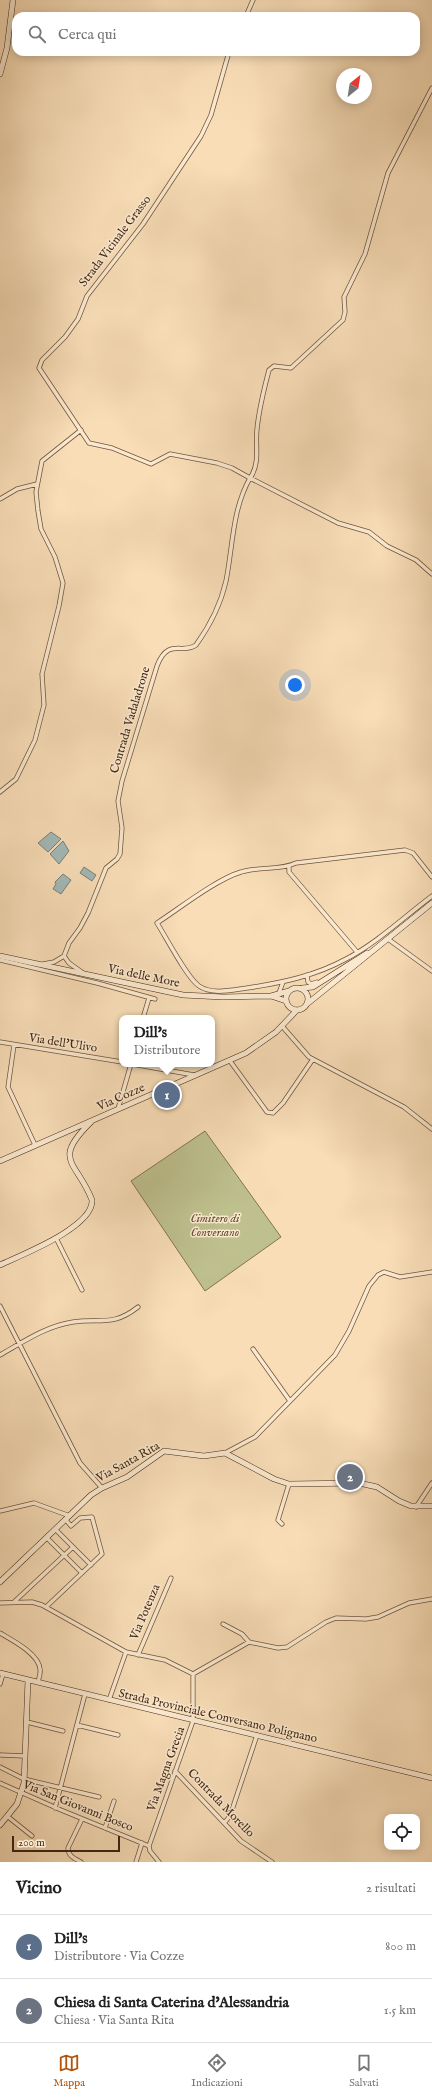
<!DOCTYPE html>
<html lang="it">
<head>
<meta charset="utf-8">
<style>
	body { margin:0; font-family:"IM FELL English",serif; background:#f2f2f2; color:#222 }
	.controls { position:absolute; right:12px; bottom:12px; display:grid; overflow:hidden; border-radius:8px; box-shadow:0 2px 10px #0003 }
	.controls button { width:36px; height:36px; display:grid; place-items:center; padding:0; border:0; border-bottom:1px solid #e0e0e0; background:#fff; color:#222; font:20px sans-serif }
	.compass { position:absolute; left:336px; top:68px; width:36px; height:36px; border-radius:50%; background:#fff; box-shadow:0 2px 10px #0003; rotate:30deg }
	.scale { position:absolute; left:12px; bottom:10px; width:108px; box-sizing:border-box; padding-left:4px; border:2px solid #452811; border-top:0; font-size:11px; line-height:14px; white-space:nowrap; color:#452811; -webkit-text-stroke:3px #fae9d0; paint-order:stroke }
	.you { position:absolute; left:295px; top:685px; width:14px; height:14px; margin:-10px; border:3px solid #fff; border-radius:50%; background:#1a73e8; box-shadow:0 0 0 6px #1a73e833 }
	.badge { display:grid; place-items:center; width:26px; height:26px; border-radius:50%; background:#b45309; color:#fff; font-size:13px; font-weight:700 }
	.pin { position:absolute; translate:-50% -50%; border:2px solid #fff; box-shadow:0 1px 4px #0006 }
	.popup { position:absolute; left:119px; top:1015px; width:96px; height:52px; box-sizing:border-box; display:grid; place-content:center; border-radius:8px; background:#fff; filter:drop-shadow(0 1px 3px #0005); font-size:13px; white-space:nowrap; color:#767676 }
	.popup b { font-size:15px; color:#222 }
	.popup::after { content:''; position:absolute; left:50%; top:100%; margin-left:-8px; border:8px solid transparent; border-top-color:#fff }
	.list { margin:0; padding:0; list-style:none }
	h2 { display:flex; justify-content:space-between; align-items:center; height:52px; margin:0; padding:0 16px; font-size:17px }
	h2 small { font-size:13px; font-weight:400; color:#767676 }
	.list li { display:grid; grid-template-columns:26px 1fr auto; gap:12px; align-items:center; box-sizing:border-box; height:64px; padding:0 16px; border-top:1px solid #e0e0e0 }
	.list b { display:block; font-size:15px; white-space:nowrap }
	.list p { margin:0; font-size:13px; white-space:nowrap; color:#767676 }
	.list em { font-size:13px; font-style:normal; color:#767676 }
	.icon { flex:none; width:22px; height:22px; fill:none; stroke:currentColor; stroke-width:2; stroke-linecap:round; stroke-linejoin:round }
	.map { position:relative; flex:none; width:432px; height:1862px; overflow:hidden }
	.search { position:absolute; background:#fff; box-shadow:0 2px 10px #0003; left:12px; right:12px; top:12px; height:44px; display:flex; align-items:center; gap:10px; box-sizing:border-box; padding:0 14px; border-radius:12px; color:#767676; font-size:15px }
	.sheet { height:180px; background:#fff }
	nav { display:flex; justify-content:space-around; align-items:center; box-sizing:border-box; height:56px; border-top:1px solid #e0e0e0; background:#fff; font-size:11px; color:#767676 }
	nav a { display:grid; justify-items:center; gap:2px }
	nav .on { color:#b45309 }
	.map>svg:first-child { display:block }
	.green { fill:#bec08e; stroke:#827450 }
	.water { fill:#a2b9b9; stroke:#7d7f76 }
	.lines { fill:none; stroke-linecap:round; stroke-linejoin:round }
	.street-casing { stroke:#72553a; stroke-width:5 }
	.secondary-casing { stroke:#452811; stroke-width:6 }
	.street { stroke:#fae9d0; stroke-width:3.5 }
	.secondary { stroke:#fae9d0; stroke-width:5 }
	.labels { text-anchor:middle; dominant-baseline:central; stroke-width:3; stroke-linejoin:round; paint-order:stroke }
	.street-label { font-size:12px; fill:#452811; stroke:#fae9d0 }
	.park-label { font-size:12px; font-style:italic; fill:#634e30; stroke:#fae9d0 }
</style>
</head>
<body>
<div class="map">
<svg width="432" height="1862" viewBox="0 0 432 1862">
	<rect width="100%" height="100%" fill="#f8ddb7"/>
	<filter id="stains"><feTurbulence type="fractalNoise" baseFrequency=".005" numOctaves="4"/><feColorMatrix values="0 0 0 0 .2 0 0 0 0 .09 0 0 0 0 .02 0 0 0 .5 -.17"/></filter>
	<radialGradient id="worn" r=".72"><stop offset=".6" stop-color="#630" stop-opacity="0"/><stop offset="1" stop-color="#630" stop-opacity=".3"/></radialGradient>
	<path class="green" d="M 205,1131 L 281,1237 L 205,1291 L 131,1181 Z"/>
	<path class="water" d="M 51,832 L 61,839 L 48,852 L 38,843 Z
		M 63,841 L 69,851 L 59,864 L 50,854 Z
		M 84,867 L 96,875 L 92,881 L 80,873 Z
		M 63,874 L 71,880 L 61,894 L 53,889 L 56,884 L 55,882 Z"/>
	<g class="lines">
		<defs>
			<path id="street" d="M 246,16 L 253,0
				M 229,52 L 211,115 L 201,136 L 143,224 L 87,296 L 78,319 L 65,337 L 42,360 L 39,368 L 89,443 L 112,448 L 151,464 L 170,454 L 217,463 L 232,468 L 250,478 L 252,475 C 260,460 255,445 257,429 C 259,409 264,389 269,370 L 274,366 L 291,368 L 343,320 L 345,312 L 344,297 L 365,254 L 388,173 L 432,88
				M 0,499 L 17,489 L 37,484
				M 0,792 L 16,779 L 35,740 L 44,705 L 42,674 L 59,606 L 63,583 L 55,557 L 41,529 L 38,511 L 36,492 L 42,461 L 81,430
				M 289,867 L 289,872 L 357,952
				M 432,877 L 413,853 L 405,850 L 296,863 C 279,871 259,866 241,872 C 217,879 180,908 157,923 C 166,937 187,978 199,986 C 212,995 232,990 247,988 C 281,983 315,976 346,959 C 377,943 404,917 432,896
				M 388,939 L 432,971
				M 64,956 L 69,943 L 80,928 L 88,913 L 106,868 L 117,859 L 120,854 L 122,828 L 118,801 L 122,781 L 157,666 C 168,637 183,655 196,645 C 209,627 221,603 226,581 C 233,546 232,510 250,478 L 338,523 L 369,532 L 387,546 L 416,560 L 432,574
				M 0,960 L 97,983 L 155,999
				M 43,964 L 54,962 L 64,956 L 69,963 L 83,973
				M 307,975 L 308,982 L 311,984 L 317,982
				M 279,993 L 283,982
				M 143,1018 L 149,998
				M 282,1026 L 309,1057 L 404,1107 L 432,1129
				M 0,1042 L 122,1062
				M 14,1045 L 8,1087 L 35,1145
				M 230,1061 L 267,1112 L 273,1113 L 283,1103 L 313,1059
				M 132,1064 L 194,1075
				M 118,1109 L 131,1064
				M 56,1238 L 82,1290
				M 0,1306 L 80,1463 L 102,1488
				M 253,1349 L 290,1401
				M 0,1355 C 23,1342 46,1326 73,1322 C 100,1318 113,1327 138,1307
				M 225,1453 L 255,1437 L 335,1355 L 349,1331 L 369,1286 L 378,1275 L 384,1272 L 400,1277 L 432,1272
				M 416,1507 L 432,1483
				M 0,1511 L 34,1503 L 70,1516
				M 282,1524 L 278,1520 L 289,1484
				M 56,1530 L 91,1565
				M 47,1538 L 82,1573
				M 14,1602 L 73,1547
				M 0,1603 L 32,1602 L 42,1605 L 126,1652 L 165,1660 L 193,1674
				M 46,1607 L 102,1554 L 92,1517 L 80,1518 L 71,1526 L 66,1520
				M 223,1624 L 242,1634 L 249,1642
				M 0,1633 C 12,1640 39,1654 40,1669 C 41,1673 39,1678 38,1682
				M 138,1655 L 171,1578
				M 0,1684 L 3,1674
				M 109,1700 L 126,1652
				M 27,1722 L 63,1731
				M 77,1725 L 118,1735
				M 1,1755 L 25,1756
				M 0,1767 L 24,1779 L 99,1797
				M 175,1771 L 241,1841 L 272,1862
				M 0,1783 L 61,1810 L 149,1846
				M 55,1808 L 85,1694
				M 7,1816 L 32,1836
				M 225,1822 L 230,1816 L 257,1735
				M 105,1828 L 114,1801
				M 149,1846 L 193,1721 L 193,1674 L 249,1642 L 278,1648 L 287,1647 L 326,1622 L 336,1618 L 366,1619 L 378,1617 L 409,1603 L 432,1599
				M 149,1846 L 150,1851 L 159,1862
				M 81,1862 C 74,1858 68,1856 68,1848 L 82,1819
				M 136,1862 L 142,1843"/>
			<path id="secondary" d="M 0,74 L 7,48 L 13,0
				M 0,956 L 183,995 L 223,997 L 271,996 L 289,991
				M286 999a11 11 0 1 1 22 0a11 11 0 1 1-22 0Z
				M 302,988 L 313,987 L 367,953
				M 271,996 L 286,1001
				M 307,1004 L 432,903
				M 0,1161 L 246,1053 L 276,1032 L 297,1010
				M 0,1265 C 21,1255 94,1227 92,1200 C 77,1161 51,1161 91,1122
				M 0,1582 L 91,1495 L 102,1488 L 127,1477 L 164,1451 L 204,1456 L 225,1453 L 274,1479 L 289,1484 L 359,1483 L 377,1487 L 399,1501 L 411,1506 L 432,1506
				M 0,1673 L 432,1778
				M 0,1825 L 17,1804 L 24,1783 L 28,1680"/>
		</defs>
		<use href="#street" class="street-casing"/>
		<use href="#secondary" class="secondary-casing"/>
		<use href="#street" class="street"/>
		<use href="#secondary" class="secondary"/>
	</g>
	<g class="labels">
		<g class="street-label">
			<text transform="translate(115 241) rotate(-53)">Strada Vicinale Grasso</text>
			<text transform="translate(130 720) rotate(-73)">Contrada Vadaladrone</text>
			<text transform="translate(144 976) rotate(12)">Via delle More</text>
			<text transform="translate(63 1043) rotate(9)">Via dell'Ulivo</text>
			<text transform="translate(121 1097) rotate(-24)">Via Cozze</text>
			<text transform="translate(128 1462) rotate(-29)">Via Santa Rita</text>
			<text transform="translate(145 1612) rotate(-67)">Via Potenza</text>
			<text transform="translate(218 1716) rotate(13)">Strada Provinciale Conversano Polignano</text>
			<text transform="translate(166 1769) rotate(-70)">Via Magna Grecia</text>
			<text transform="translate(221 1803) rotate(46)">Contrada Morello</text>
			<text transform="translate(78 1806) rotate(22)">Via San Giovanni Bosco</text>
		</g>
		<g class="park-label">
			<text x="215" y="1218">Cimitero di<tspan x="215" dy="14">Conversano</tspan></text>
		</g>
	</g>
	<rect width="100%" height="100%" filter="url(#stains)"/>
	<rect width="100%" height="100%" fill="url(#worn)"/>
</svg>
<div class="controls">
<button><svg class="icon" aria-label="locate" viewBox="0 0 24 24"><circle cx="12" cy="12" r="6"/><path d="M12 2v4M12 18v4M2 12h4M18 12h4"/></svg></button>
</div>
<svg class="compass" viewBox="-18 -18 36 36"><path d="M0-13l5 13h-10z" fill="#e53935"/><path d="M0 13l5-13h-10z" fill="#767676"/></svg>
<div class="scale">200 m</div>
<div class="you"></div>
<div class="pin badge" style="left:167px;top:1095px;background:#5c6f8a">1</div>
<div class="popup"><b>Dill's</b>Distributore</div>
<div class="pin badge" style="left:350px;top:1477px;background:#6b7280">2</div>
<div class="search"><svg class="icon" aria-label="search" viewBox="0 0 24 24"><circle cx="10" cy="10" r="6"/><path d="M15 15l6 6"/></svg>Cerca qui</div>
</div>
<section class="sheet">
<h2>Vicino<small>2 risultati</small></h2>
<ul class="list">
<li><span class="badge" style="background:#5c6f8a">1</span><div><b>Dill's</b><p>Distributore · Via Cozze</p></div><em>800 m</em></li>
<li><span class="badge" style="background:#6b7280">2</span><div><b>Chiesa di Santa Caterina d'Alessandria</b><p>Chiesa · Via Santa Rita</p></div><em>1.5 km</em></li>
</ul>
</section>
<nav>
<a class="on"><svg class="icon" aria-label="map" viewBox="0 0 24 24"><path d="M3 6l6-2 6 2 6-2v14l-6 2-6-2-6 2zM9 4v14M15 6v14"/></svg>Mappa</a>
<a><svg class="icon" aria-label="directions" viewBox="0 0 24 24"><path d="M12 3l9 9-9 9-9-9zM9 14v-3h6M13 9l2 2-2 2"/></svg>Indicazioni</a>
<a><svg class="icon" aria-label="saved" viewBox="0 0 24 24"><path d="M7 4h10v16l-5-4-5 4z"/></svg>Salvati</a>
</nav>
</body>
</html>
